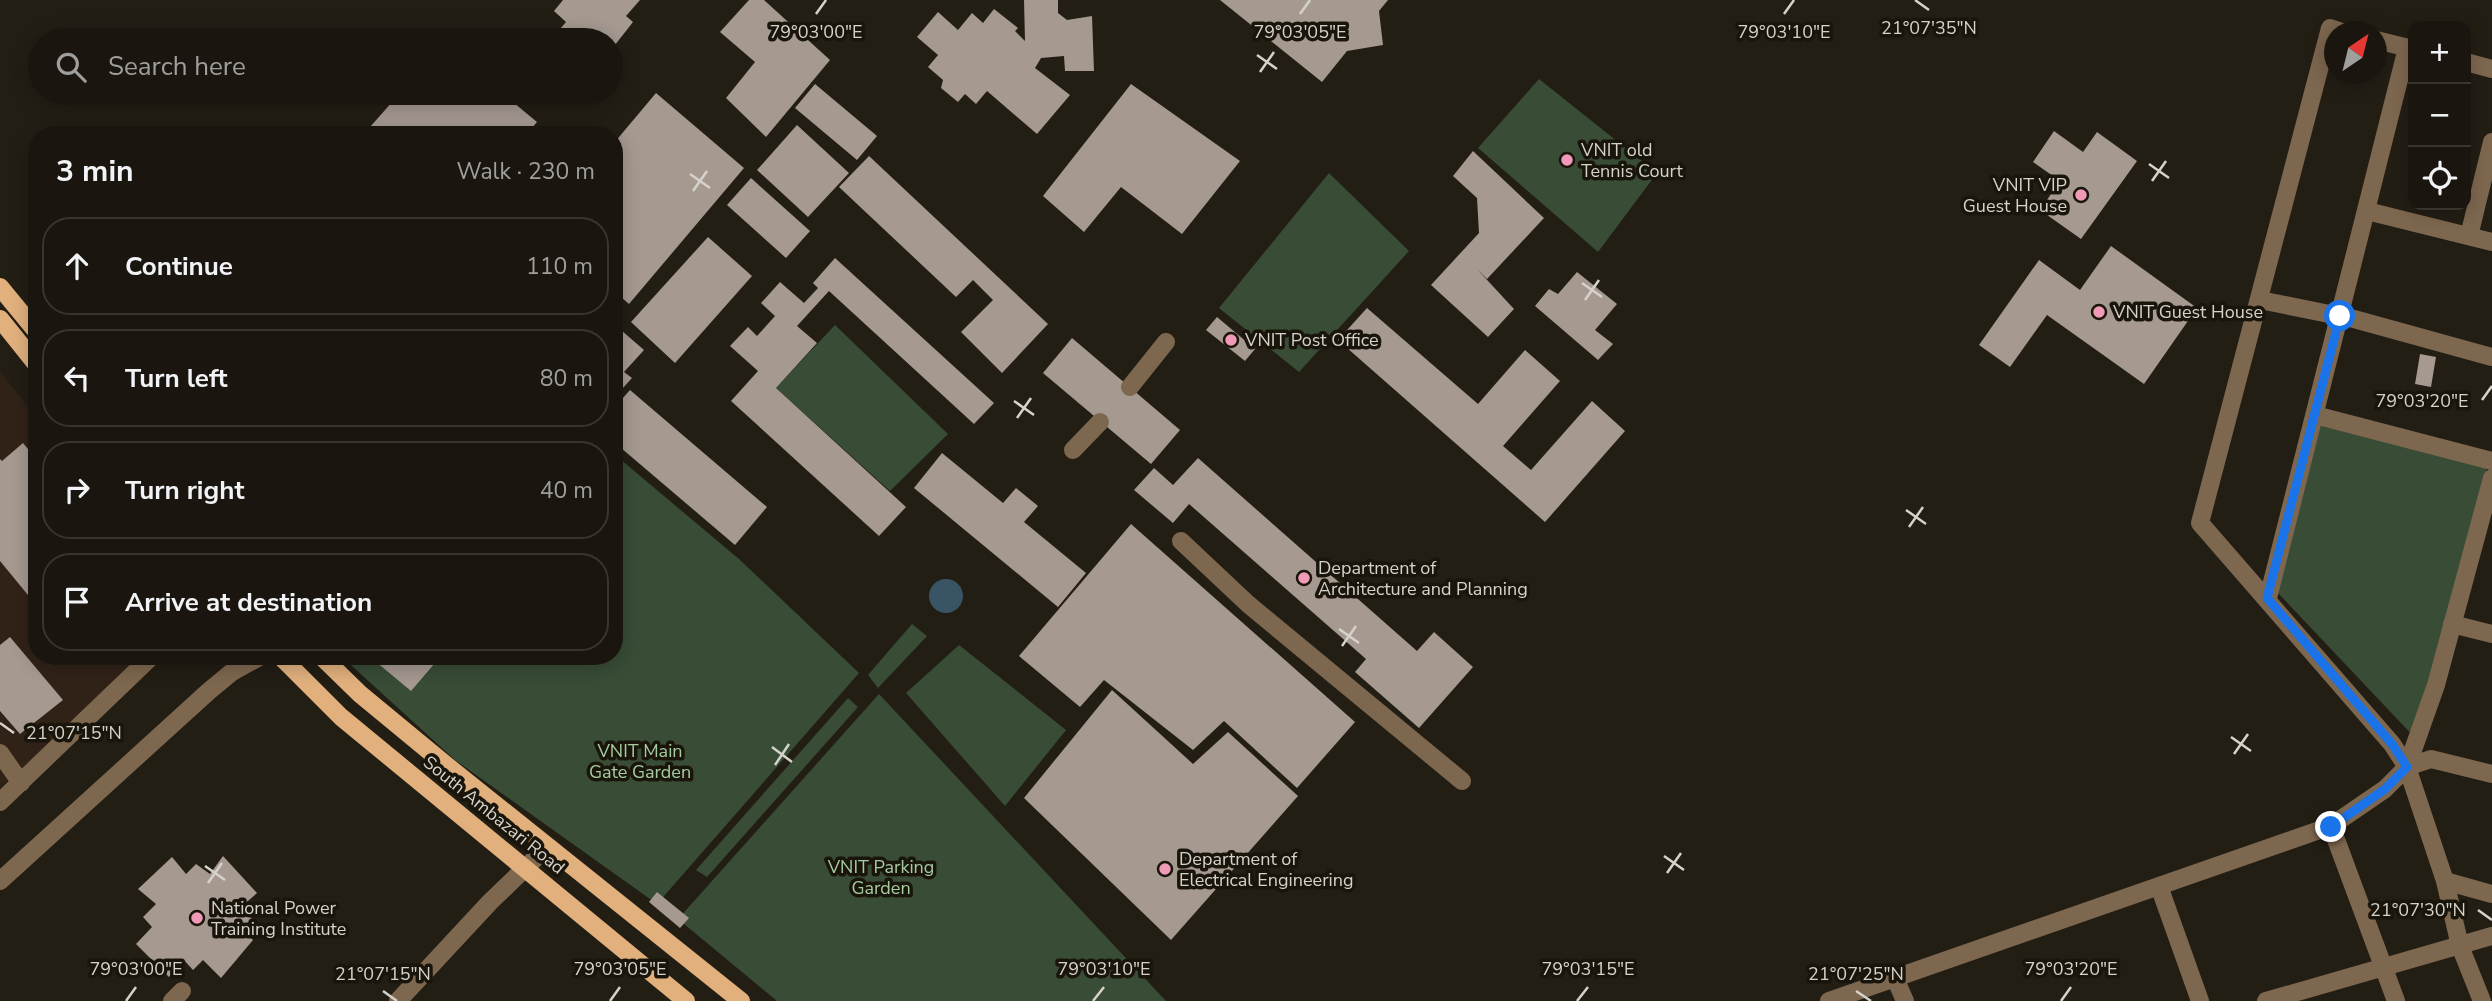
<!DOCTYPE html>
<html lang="en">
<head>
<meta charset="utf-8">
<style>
	body { margin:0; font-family:"Nunito Sans",sans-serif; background:#27231d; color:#f1f3f6 }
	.controls { position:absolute; right:21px; top:21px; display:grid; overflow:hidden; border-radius:14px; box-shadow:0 4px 18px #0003 }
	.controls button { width:63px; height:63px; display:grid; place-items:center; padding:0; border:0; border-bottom:2px solid #38352f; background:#1a160f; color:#f1f3f6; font:35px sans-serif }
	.compass { position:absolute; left:2324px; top:21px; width:63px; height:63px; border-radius:50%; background:#1a160f; box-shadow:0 4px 18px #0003; rotate:35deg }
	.stop { position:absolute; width:21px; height:21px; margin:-16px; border:5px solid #1a73e8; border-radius:50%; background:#fff }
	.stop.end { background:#1a73e8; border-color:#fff; box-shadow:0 2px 7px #0008 }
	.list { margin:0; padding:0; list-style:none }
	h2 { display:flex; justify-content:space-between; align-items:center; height:91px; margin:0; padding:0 28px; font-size:30px }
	h2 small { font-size:23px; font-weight:400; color:#9f9f9e }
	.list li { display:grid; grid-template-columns:46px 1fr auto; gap:21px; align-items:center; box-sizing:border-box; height:98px; margin:0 14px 14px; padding:0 14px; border:2px solid #38352f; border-radius:28px }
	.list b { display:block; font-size:26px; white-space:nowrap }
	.list em { font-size:23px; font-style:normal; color:#9f9f9e }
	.icon { flex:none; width:38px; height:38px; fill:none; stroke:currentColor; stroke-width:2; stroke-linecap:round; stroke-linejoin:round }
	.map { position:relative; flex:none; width:2492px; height:1001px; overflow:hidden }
	.search { position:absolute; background:#1a160f; box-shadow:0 4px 18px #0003; left:28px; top:28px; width:595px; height:77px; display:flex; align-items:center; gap:18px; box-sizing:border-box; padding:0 24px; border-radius:38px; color:#9f9f9e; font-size:26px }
	.panel { position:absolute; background:#1a160f; box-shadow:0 4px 18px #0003; left:28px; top:126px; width:595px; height:539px; border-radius:28px }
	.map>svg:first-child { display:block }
	.commercial { fill:#312218 }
	.green { fill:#384c36 }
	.water { fill:#385465 }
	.building { fill:#a59990 }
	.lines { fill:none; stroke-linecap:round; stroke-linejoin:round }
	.minor { stroke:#7e674f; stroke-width:18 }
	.major { stroke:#e1b07d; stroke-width:18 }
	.route { stroke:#1a73e8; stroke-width:9 }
	.ticks { fill:none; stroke:#d5d2cb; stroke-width:2.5 }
	.poi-dot { fill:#f09ab7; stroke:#19150b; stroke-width:2.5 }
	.labels { text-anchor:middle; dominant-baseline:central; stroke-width:7; stroke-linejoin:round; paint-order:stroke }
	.poi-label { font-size:18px; fill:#d5d2cb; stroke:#19150b; text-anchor:start }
	.park-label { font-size:18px; fill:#a5cca1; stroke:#19150b }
	.street-label { font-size:18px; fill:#d5d2cb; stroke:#19150b }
	.ticks-label { font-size:18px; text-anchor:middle; fill:#d5d2cb; stroke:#19150b; stroke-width:7; stroke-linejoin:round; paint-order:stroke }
</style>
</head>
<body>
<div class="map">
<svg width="2492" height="1001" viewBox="0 0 2492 1001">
	<rect width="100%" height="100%" fill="#231e14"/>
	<path class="commercial" d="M 0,371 L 37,419 L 37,656 L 156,656 L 0,787 Z"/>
	<path class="green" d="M 1539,79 L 1657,173 L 1598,252 L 1478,148 Z
		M 1329,173 L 1409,251 L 1299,372 L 1219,308 Z
		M 835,325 L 948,434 L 890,491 L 776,388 Z
		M 2321,423 L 2487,468 L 2418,741 L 2277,592 Z
		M 614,454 L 739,559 L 859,673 L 657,904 L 455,760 L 341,656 L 614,656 Z
		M 912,624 L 927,636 L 878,688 L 868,675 Z
		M 959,645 L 1066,730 L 1005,806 L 906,693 Z
		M 879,694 L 1166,1001 L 777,1001 L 678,919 Z
		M 848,698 L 858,707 L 707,877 L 696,870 Z"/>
	<path class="water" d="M929 596a17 17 0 1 1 34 0a17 17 0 1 1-34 0Z"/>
	<path class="building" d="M 563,0 L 640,0 L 626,16 L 633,22 L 611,50 L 611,40 L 565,40 L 568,37 L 560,29 L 566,22 L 554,11 Z
		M 749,0 L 764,0 L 830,60 L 766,137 L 726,98 L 755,62 L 720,32 Z
		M 1024,0 L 1058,0 L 1058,13 L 1067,20 L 1092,16 L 1094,71 L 1065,71 L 1064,56 L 1041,58 L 1035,68 L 1070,95 L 1037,134 L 987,91 L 976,104 L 965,94 L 958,102 L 941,88 L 943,80 L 928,67 L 938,55 L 917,37 L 938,12 L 958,30 L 972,13 L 983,23 L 994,9 L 1018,28 L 1015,31 L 1025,41 Z
		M 1220,0 L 1388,0 L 1379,11 L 1383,45 L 1347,51 L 1322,82 Z
		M 815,84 L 877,136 L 857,160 L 795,108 Z
		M 1131,84 L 1240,161 L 1182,234 L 1121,187 L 1084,232 L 1043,196 Z
		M 400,93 L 502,93 L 537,122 L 526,135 L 363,135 Z
		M 656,93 L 744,168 L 629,304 L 614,291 L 614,143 Z
		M 797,125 L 849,173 L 808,217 L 757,170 Z
		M 2054,131 L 2083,152 L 2097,132 L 2137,161 L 2081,239 L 2040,210 L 2060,181 L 2033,162 Z
		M 1473,151 L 1544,218 L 1487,279 L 1476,268 L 1514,309 L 1488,337 L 1431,285 L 1479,233 L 1477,198 L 1453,176 Z
		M 869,156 L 1048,324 L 1002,373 L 961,332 L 993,300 L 973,280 L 956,297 L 839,187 Z
		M 751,178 L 810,231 L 786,258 L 727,205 Z
		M 708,237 L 752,276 L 675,363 L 631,322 Z
		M 2111,246 L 2197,308 L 2144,384 L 2047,315 L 2010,367 L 1979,345 L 2039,260 L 2080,290 Z
		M 835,258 L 994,403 L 974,424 L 829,291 L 797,326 L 817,343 L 776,388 L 906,507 L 879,536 L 731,401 L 758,371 L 730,346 L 748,327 L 757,336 L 775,316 L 761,303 L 780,282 L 804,303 L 818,288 L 813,283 Z
		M 1577,272 L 1617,304 L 1595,330 L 1613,344 L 1598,360 L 1535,306 L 1549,289 L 1558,294 Z
		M 1367,308 L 1478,404 L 1525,350 L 1560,381 L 1503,446 L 1531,470 L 1592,401 L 1625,431 L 1545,522 L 1338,340 Z
		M 1217,317 L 1255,349 L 1245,361 L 1206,330 Z
		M 614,324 L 644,350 L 624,372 L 632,378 L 622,389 L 614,383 Z
		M 1072,338 L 1180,430 L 1151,464 L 1043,373 Z
		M 2420,354 L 2436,357 L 2431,387 L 2415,384 Z
		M 630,390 L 767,507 L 735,545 L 614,442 L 614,408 Z
		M 23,443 L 37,460 L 37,606 L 0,561 L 0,459 L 2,461 Z
		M 942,453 L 1003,503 L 1016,488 L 1038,506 L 1024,522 L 1086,573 L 1058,607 L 914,488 Z
		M 1198,458 L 1417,651 L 1434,632 L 1473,667 L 1419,728 L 1355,672 L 1366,659 L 1189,504 L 1173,523 L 1134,490 L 1154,468 L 1173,485 Z
		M 1131,524 L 1355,722 L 1297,788 L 1224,721 L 1193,750 L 1104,680 L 1080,707 L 1019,656 Z
		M 10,637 L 63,700 L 20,734 L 0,711 L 0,645 Z
		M 369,656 L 441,656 L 411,691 Z
		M 1112,690 L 1193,764 L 1228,732 L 1298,796 L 1171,940 L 1024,798 Z
		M 223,856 L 257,893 L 241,907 L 252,919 L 241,928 L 253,940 L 221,978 L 203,960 L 193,970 L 183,959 L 169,977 L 136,944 L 152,927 L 143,917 L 156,904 L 138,889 L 172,857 L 186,874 L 196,864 L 210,874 Z
		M 657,892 L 689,918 L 680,928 L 649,902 Z"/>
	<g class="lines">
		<path class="minor" d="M 2342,32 L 2330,28 L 2200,523 L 2392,744 L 2407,767 L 2445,881 L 2460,946 L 2482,1001
			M 2376,40 L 2413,49
			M 2466,62 L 2492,69
			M 2367,211 L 2492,242
			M 2469,236 L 2492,142
			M 2260,300 L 2354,319 L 2492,357
			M 1130,387 L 1166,342
			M 2315,415 L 2492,461
			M 1073,450 L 1100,422
			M 1181,541 L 1248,604 L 1462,781
			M 2268,598 L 2407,48
			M 2452,624 L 2492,634
			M 0,753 L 21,783
			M 2407,767 L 2436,685 L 2492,478
			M 0,802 L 152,656
			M 2331,826 L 2396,1001
			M 0,881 L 209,691 L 232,672 L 261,656
			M 2445,881 L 2492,894
			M 2159,886 L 2200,1001
			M 1895,978 L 1905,1001
			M 172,1001 L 182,991
			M 398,1001 L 490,902 L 547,847
			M 1829,1001 L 2331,826 L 2385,789 L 2407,767 L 2431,759 L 2492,774
			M 2266,1001 L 2492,936"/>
		<path class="major" d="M 0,287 L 37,332
			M 0,319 L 37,365
			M 280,656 L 341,717 L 686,1001
			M 321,656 L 360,694 L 446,765 L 741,1001"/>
	</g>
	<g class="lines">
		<path class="route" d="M 2331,827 L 2385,789 L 2407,767 L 2392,744 L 2267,598 L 2340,316"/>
	</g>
	<path class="ticks" d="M 1915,0 L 1929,10M 816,14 L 826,0M 1300,14 L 1310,0M 1784,14 L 1794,0M 1257,55 L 1277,69M 1260,72 L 1274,52M 2149,164 L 2169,178M 690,174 L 710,188M 2152,181 L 2166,161M 693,191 L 707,171M 1582,283 L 1602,297M 1585,300 L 1599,280M 2482,400 L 2492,386M 1014,401 L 1034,415M 1017,418 L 1031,398M 1906,510 L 1926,524M 1909,527 L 1923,507M 1339,629 L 1359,643M 1342,646 L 1356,626M 0,723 L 14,733M 2231,737 L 2251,751M 772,747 L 792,762M 2234,754 L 2248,734M 775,765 L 789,744M 1664,856 L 1684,870M 205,866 L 225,880M 1667,873 L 1681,853M 208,883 L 222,863M 2478,910 L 2492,920M 383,991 L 397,1001M 1856,991 L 1871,1001M 126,1001 L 136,987M 610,1001 L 620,987M 1093,1001 L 1104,987M 1577,1001 L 1588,987M 2061,1001 L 2071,987"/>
	<g class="poi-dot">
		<circle cx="1567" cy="160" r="7"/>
		<circle cx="2081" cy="195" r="7"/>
		<circle cx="2099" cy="312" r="7"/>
		<circle cx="1231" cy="340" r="7"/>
		<circle cx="1304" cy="578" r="7"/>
		<circle cx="1165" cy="869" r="7"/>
		<circle cx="197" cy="918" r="7"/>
	</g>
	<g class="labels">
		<g class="poi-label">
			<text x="1581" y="150">VNIT old<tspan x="1581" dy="21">Tennis Court</tspan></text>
			<text x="2067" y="185" text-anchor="end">VNIT VIP<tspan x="2067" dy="21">Guest House</tspan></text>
			<text x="2113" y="312">VNIT Guest House</text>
			<text x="1245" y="340">VNIT Post Office</text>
			<text x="1318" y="568">Department of<tspan x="1318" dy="21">Architecture and Planning</tspan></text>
			<text x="1179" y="859">Department of<tspan x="1179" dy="21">Electrical Engineering</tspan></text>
			<text x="211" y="908">National Power<tspan x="211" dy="21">Training Institute</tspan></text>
		</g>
		<g class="park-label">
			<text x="640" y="751">VNIT Main<tspan x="640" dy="21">Gate Garden</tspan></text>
			<text x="881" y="867">VNIT Parking<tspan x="881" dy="21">Garden</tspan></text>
		</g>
		<g class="street-label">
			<text transform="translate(494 815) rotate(39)">South Ambazari Road</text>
		</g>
	</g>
	<g class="ticks-label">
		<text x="1929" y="34">21°07'35"N</text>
		<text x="816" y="38">79°03'00"E</text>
		<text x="1300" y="38">79°03'05"E</text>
		<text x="1784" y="38">79°03'10"E</text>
		<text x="2422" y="407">79°03'20"E</text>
		<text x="74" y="739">21°07'15"N</text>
		<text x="2418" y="916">21°07'30"N</text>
		<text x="136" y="975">79°03'00"E</text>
		<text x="620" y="975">79°03'05"E</text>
		<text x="1104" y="975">79°03'10"E</text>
		<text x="1588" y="975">79°03'15"E</text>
		<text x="2071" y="975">79°03'20"E</text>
		<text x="383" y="980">21°07'15"N</text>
		<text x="1856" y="980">21°07'25"N</text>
	</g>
</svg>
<div class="controls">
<button>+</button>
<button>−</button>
<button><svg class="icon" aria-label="locate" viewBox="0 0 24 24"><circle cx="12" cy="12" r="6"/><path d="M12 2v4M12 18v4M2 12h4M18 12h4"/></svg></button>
</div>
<svg class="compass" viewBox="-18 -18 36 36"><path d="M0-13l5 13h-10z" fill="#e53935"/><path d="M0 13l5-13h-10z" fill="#9f9f9e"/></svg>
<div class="stop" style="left:2340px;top:316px"></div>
<div class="stop end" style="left:2331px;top:827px"></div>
<div class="search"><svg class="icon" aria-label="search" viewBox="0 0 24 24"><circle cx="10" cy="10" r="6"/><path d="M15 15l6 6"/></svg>Search here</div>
<section class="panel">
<h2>3 min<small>Walk · 230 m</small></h2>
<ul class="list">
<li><svg class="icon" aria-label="ahead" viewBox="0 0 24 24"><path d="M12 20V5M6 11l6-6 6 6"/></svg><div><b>Continue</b></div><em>110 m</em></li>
<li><svg class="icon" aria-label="left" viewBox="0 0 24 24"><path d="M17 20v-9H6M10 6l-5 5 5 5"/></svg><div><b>Turn left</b></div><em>80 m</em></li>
<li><svg class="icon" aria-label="right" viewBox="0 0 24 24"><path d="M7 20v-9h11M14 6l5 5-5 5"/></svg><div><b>Turn right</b></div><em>40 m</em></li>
<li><svg class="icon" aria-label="arrive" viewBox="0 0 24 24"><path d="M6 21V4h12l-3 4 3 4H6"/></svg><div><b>Arrive at destination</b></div></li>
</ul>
</section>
</div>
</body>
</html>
